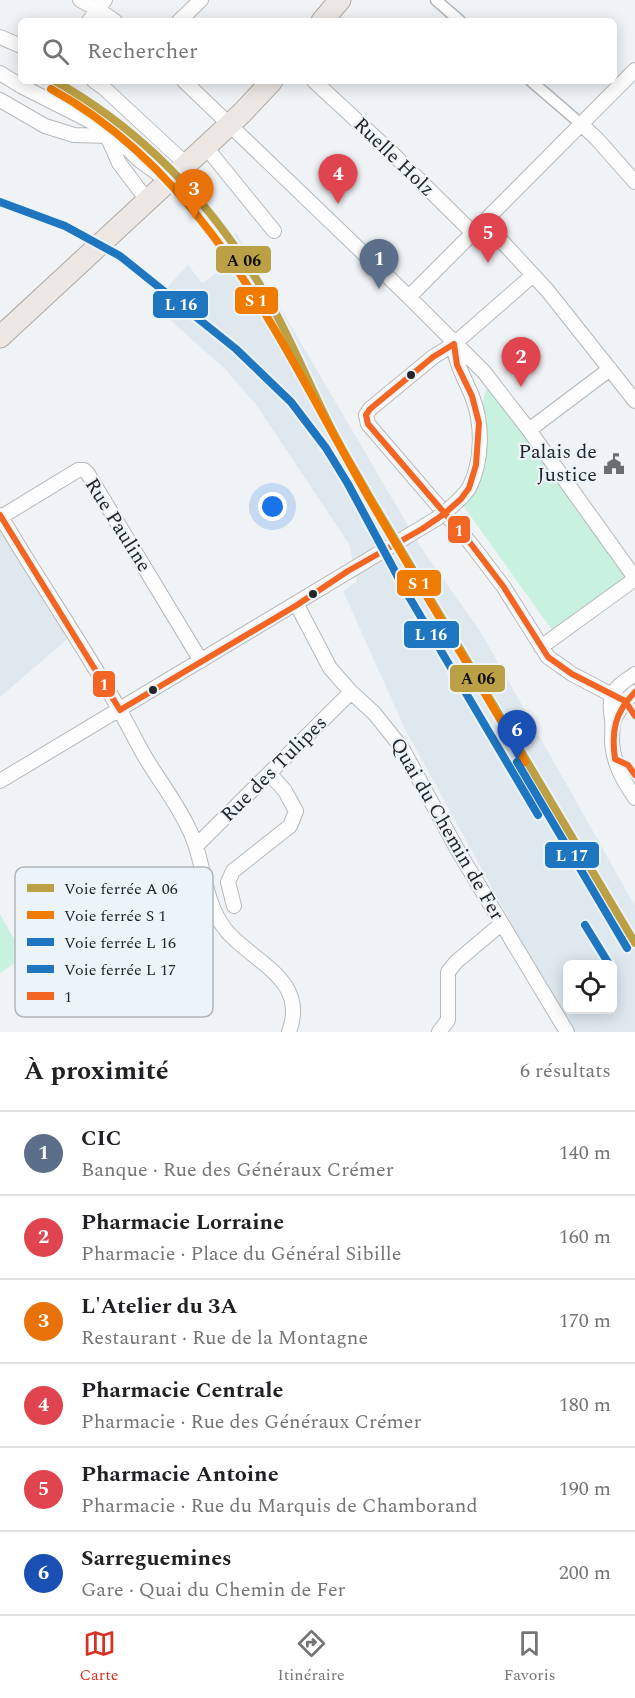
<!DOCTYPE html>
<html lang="fr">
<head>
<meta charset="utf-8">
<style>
	body { margin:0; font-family:Spectral,serif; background:#f6f6f6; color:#202124 }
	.controls { position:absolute; right:18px; bottom:18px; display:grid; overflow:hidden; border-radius:9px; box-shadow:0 3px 15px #0003 }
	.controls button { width:54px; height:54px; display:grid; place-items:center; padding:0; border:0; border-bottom:2px solid #e0e0e0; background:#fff; color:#202124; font:30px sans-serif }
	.you { position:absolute; left:273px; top:507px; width:21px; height:21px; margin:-15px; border:4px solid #fff; border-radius:50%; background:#1a73e8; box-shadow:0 0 0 9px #1a73e833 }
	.badge { display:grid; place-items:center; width:39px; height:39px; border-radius:50%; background:#d93025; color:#fff; font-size:20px; font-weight:700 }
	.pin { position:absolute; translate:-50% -50px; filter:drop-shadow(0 2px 3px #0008) }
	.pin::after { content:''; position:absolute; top:32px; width:21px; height:18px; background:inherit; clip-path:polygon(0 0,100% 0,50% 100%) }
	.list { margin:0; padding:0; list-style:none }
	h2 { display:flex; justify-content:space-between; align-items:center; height:78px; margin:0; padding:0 24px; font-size:26px }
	h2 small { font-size:20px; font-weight:400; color:#757577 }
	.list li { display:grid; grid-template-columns:39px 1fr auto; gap:18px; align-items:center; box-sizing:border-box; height:84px; padding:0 24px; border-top:2px solid #e0e0e0 }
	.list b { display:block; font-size:22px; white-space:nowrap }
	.list p { margin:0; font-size:20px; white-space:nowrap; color:#757577 }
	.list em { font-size:20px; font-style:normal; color:#757577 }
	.icon { flex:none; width:33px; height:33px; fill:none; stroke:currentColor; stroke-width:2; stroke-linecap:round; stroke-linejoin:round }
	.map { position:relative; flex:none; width:635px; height:1032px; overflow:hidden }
	.search { position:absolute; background:#fff; box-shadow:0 3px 15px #0003; left:18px; right:18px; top:18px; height:66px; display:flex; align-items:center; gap:15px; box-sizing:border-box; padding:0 21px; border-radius:9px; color:#757577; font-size:22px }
	.sheet { height:582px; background:#fff }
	nav { display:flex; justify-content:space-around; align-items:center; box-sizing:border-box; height:84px; border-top:2px solid #e0e0e0; background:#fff; font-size:16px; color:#757577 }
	nav a { display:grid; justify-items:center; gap:3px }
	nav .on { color:#d93025 }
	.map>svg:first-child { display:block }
	.built { fill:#dfe8ef; fill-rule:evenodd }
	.green { fill:#c9f1df }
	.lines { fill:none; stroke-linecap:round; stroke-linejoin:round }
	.pedestrian-casing { stroke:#b5b8ba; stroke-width:13 }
	.minor-casing { stroke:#b5b8ba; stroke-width:16 }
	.primary-casing { stroke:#b0a8a2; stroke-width:23 }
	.pedestrian { stroke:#fdfdfe; stroke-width:10 }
	.minor { stroke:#fdfdfe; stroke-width:14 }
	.primary { stroke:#ece7e2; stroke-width:21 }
	.minor-bridge-casing { stroke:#b5b8ba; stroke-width:16; stroke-linecap:butt }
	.minor-bridge { stroke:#fdfdfe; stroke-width:14 }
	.bus-1-casing { stroke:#ecf4fa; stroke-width:10 }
	.bus-1 { stroke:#f26522; stroke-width:6 }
	.rail-1-casing { stroke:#ecf4fa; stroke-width:12 }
	.rail-2-casing { stroke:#ecf4fa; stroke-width:12 }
	.rail-3-casing { stroke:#ecf4fa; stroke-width:12 }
	.rail-4-casing { stroke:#ecf4fa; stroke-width:12 }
	.rail-1 { stroke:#bca045; stroke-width:8 }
	.rail-2 { stroke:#ef7c00; stroke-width:8 }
	.rail-3 { stroke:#1f76c0; stroke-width:8 }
	.rail-4 { stroke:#1f76c0; stroke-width:8 }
	.bus-dot { fill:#232628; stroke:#ecf4fa; stroke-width:2 }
	.labels { text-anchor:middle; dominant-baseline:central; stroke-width:4.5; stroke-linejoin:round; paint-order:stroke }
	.street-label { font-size:20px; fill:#232628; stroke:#ecf4fa }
	.poi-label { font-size:20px; fill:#232628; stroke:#ecf4fa; text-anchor:end }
	.key { fill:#ecf4fa; stroke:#b0b6bb; stroke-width:1.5 }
	.key-label { font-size:16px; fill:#232628 }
	.line-badge { stroke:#ecf4fa; stroke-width:2 }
	.badge-label { font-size:16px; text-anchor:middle; font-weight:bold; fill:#fff }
	.pale-badge-label { font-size:16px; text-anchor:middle; font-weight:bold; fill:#111 }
</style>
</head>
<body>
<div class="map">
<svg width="635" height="1032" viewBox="0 0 635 1032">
	<rect width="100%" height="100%" fill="#f0f3f6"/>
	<path class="built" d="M 236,232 L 420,546 L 482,634 L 635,906 L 635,1032 L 571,1032 L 405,729 L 343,591 L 357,581 L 349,544 L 257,406 L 224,368 L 152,304 L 188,265 L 202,283 L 221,270 L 215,254 ZM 568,964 L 612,964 L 612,1010 L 568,1010 Z
		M 0,524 L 71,636 L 0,697 Z"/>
	<path class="green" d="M 488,387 L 629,581 L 552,630 L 462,504 C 468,497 476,489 480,481 C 497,451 473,414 488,387 Z
		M 0,914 L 24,957 L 0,973 Z"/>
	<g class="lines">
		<defs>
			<path id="pedestrian" d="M 436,0 L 460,21
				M 531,81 L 581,124"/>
			<path id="minor" d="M 80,0 L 99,10 L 115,21
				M 89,21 L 105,0
				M 179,21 L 201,0
				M 0,37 L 21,46
				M 0,73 L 21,86 L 94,123 L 107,136 L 119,163 L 147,200
				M 94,81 L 104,88 L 186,164
				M 184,81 L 409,297 L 484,372 L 529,430 L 635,578
				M 314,81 L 393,154 L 474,234
				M 0,100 L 45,126 L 74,135 L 107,136 L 120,141 L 139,160 L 168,181
				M 581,124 L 597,139 L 635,182
				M 205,146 L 274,231
				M 485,223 L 547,290 L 635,401
				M 533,275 L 454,344 L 433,357 L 370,409 L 366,415 L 368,424 L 471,544 L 503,586 L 548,657 L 572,674 L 612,695
				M 409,297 L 635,70
				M 529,430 L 610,369
				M 450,508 C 457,502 464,496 469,488 C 483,461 483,424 472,396 C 465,379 455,363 454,344
				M 0,515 C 38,580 82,643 119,709 C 128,725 136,741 145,757 C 159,780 176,802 188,827 C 205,859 202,899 225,929 C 251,962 309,978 289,1032
				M 1,517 L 78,470 L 84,470 L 88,474 L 201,661
				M 297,605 L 330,668 L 351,692 L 374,713 L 402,748 L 457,849 L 567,1032
				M 541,647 L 635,579
				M 635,674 C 627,680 615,686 612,697 C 609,705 611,711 612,719 C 613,727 612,735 612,743 C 614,765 623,780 635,798
				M 613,721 L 625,701 L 635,692
				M 0,781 L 436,519
				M 196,846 L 351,692
				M 234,906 L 228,882 L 233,871 L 290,826 L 296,811 L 285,791 L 270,774
				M 439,1032 L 448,1020 L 448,972 L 456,962 L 501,924"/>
			<path id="primary" d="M 322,21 L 340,0
				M 0,337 L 242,113 L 272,81"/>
		</defs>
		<use href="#pedestrian" class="pedestrian-casing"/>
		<use href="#minor" class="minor-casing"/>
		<use href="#primary" class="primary-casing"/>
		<use href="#pedestrian" class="pedestrian"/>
		<use href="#minor" class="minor"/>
		<use href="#primary" class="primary"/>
		<defs>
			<path id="minor-bridge" d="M 436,519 L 450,508"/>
		</defs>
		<use href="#minor-bridge" class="minor-bridge-casing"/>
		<use href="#minor-bridge" class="minor-bridge"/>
		<defs>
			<path id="bus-1" d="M 454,344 L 433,357 L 370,409 L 366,415 L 368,424 L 471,544 L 503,586 L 548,657 L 572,674 L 625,701 L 635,716
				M 0,515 L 120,710 L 297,605 L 348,571 L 422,529 L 444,514 L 461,499 L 469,488 L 476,465 L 479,423 L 472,396 L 457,365 L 454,344
				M 635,692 C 615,712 611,731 615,759 L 628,765 L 635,775"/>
		</defs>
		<use href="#bus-1" class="bus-1-casing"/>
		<use href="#bus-1" class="bus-1"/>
		<defs>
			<path id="rail-1" d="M 55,81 C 142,130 208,199 260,285 C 287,329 306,378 329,424 C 341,449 356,472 369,496 L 635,943"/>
			<path id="rail-2" d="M 51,89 C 208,175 281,344 366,493 C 418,583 473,672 525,762"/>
			<path id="rail-3" d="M 0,202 L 65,226 L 120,256 L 236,349 L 291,402 L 326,448 L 348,484 L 405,590 L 538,815"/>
			<path id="rail-4" d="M 517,762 L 627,948
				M 585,925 L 609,964"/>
		</defs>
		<use href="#rail-1" class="rail-1-casing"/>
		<use href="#rail-2" class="rail-2-casing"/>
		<use href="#rail-3" class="rail-3-casing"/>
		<use href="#rail-4" class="rail-4-casing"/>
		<use href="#rail-1" class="rail-1"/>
		<use href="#rail-2" class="rail-2"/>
		<use href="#rail-3" class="rail-3"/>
		<use href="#rail-4" class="rail-4"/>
	</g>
	<defs>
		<symbol id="civic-bare" viewBox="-9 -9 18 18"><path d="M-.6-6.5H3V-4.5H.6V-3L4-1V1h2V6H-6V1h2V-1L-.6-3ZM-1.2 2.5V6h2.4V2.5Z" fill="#6b6e70" stroke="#ecf4fa" stroke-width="2.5" paint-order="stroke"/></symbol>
	</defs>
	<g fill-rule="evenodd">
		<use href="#civic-bare" x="599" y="449" width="30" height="30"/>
	</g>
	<g class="bus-dot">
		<circle cx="411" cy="375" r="5"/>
		<circle cx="313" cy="594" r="5"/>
		<circle cx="153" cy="690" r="5"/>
	</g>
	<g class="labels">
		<g class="street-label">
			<text transform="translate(394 157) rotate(44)">Ruelle Holz</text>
			<text transform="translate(118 525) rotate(58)">Rue Pauline</text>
			<text transform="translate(274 769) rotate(-45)">Rue des Tulipes</text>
			<text transform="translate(447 829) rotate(60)">Quai du Chemin de Fer</text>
		</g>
		<g class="poi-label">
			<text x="597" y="452">Palais de<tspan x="597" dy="23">Justice</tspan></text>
		</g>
	</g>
	<rect x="15" y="867" width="198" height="150" rx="9" class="key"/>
	<rect x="27" y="884" width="27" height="8" fill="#bca045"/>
	<rect x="27" y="911" width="27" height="8" fill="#ef7c00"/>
	<rect x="27" y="938" width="27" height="8" fill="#1f76c0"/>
	<rect x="27" y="965" width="27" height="8" fill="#1f76c0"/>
	<rect x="27" y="992" width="27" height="8" fill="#f26522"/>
	<g class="key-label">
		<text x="64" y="894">Voie ferrée A 06</text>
		<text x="64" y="921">Voie ferrée S 1</text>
		<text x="64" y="948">Voie ferrée L 16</text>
		<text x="64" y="975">Voie ferrée L 17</text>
		<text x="64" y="1002">1</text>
	</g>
	<g class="line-badge">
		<rect x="215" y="245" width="57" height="29" rx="6" fill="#bca045"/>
		<rect x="234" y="286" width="45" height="29" rx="6" fill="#ef7c00"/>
		<rect x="152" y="290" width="57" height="29" rx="6" fill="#1f76c0"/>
		<rect x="447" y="515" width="24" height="29" rx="6" fill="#f26522"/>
		<rect x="396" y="569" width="46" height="28" rx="6" fill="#ef7c00"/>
		<rect x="403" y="620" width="57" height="29" rx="6" fill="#1f76c0"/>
		<rect x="449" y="664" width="57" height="29" rx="6" fill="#bca045"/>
		<rect x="92" y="670" width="24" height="28" rx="6" fill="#f26522"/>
		<rect x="544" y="841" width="56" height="28" rx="6" fill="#1f76c0"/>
	</g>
	<g class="badge-label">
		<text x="256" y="306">S 1</text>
		<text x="181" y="310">L 16</text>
		<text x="459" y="536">1</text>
		<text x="419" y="589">S 1</text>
		<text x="431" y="640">L 16</text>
		<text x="104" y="690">1</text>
		<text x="572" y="861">L 17</text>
	</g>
	<g class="pale-badge-label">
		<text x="244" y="266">A 06</text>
		<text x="478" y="684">A 06</text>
	</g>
</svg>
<div class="controls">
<button><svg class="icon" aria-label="locate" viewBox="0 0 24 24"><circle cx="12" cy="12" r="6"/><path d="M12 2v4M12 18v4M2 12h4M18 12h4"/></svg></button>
</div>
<div class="you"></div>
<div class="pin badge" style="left:379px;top:289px;background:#5c6f8a">1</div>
<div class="pin badge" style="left:521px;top:387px;background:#e0444e">2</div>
<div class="pin badge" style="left:194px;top:219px;background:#e8710a">3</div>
<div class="pin badge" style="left:338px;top:204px;background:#e0444e">4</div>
<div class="pin badge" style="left:488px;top:263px;background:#e0444e">5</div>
<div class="pin badge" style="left:517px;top:760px;background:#1a4fb4">6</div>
<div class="search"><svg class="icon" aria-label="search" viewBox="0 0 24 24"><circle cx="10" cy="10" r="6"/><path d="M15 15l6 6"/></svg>Rechercher</div>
</div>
<section class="sheet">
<h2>À proximité<small>6 résultats</small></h2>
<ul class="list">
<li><span class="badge" style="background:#5c6f8a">1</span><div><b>CIC</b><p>Banque · Rue des Généraux Crémer</p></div><em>140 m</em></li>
<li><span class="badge" style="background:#e0444e">2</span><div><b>Pharmacie Lorraine</b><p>Pharmacie · Place du Général Sibille</p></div><em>160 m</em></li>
<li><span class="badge" style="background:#e8710a">3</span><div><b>L'Atelier du 3A</b><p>Restaurant · Rue de la Montagne</p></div><em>170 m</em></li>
<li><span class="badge" style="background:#e0444e">4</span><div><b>Pharmacie Centrale</b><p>Pharmacie · Rue des Généraux Crémer</p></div><em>180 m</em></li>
<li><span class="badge" style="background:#e0444e">5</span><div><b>Pharmacie Antoine</b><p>Pharmacie · Rue du Marquis de Chamborand</p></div><em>190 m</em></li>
<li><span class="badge" style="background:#1a4fb4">6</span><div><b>Sarreguemines</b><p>Gare · Quai du Chemin de Fer</p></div><em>200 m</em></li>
</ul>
</section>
<nav>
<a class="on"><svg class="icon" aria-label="map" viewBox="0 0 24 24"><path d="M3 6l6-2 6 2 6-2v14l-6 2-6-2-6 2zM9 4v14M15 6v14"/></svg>Carte</a>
<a><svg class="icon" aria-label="directions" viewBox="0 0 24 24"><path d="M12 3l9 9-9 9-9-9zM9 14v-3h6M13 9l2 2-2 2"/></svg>Itinéraire</a>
<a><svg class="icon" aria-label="saved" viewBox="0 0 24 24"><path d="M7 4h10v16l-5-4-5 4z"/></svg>Favoris</a>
</nav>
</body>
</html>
